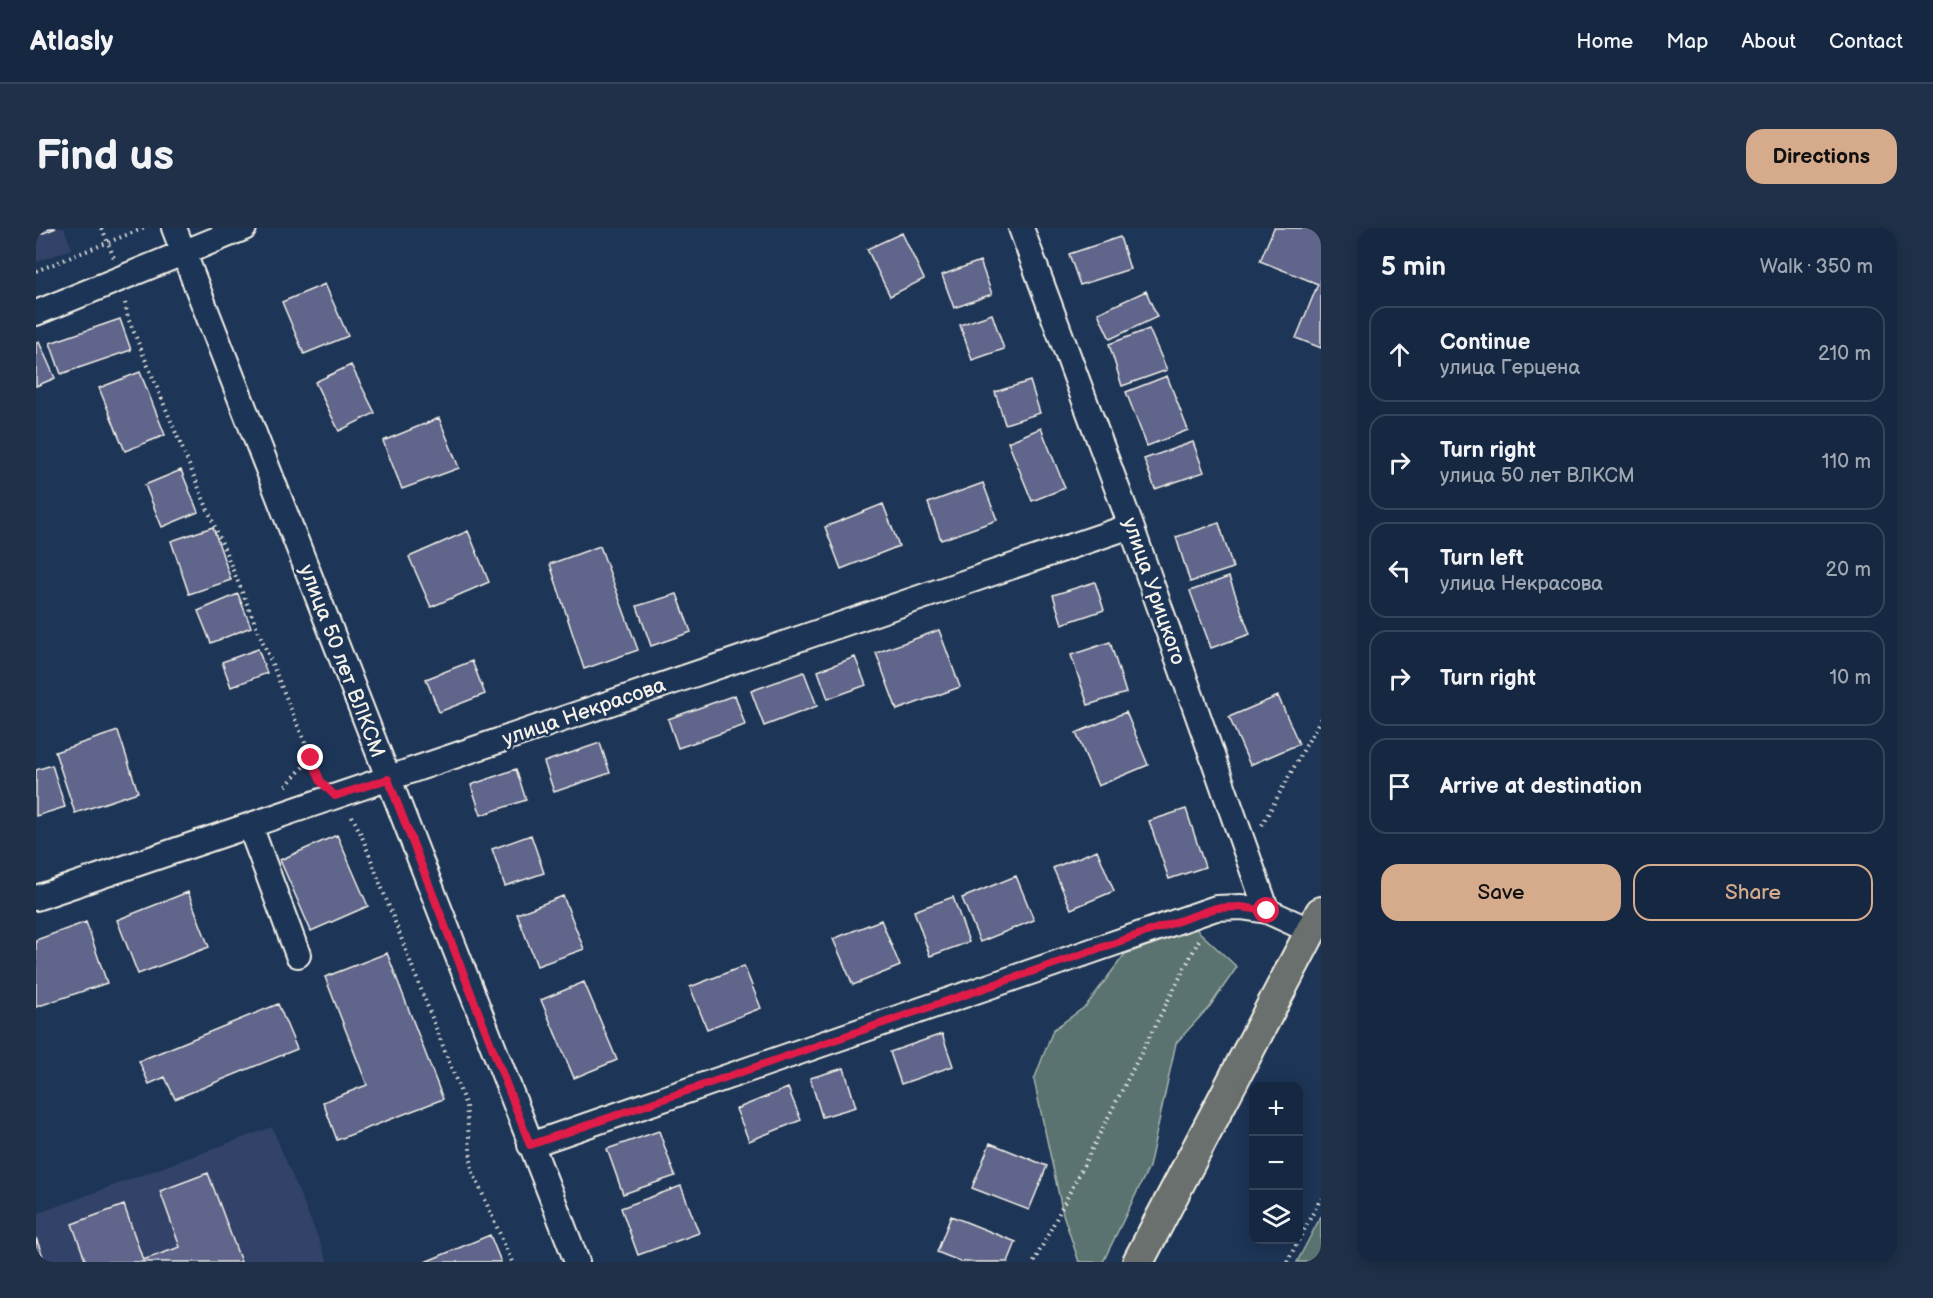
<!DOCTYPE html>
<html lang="en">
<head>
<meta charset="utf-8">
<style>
	body { margin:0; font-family:"Balsamiq Sans",sans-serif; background:#1f3048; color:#f1f3f6 }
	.controls { position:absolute; right:18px; bottom:18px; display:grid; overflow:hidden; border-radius:12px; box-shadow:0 3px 15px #0003 }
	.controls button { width:54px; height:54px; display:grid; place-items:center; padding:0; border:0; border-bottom:2px solid #35445a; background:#162841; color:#f1f3f6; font:30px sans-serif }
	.stop { position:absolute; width:18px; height:18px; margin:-14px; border:4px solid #e11d48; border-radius:50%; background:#fff }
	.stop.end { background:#e11d48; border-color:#fff; box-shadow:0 2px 6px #0008 }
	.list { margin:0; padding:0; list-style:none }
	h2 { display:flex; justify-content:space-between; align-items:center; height:78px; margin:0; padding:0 24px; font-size:26px }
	h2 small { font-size:20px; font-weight:400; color:#9ea6b1 }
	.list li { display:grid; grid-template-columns:39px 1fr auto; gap:18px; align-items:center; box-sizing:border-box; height:96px; margin:0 12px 12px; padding:0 12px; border:2px solid #35445a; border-radius:18px }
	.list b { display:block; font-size:22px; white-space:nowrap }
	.list p { margin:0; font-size:20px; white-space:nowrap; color:#9ea6b1 }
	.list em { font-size:20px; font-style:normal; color:#9ea6b1 }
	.actions { display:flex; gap:12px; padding:18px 24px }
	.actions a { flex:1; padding:14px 0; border:2px solid #d6ab8b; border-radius:18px; text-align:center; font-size:21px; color:#d6ab8b }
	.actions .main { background:#d6ab8b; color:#111 }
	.icon { flex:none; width:33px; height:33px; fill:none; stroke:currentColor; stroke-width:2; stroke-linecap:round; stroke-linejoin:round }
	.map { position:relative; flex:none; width:1285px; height:1034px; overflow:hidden; border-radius:18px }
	header { display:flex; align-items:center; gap:36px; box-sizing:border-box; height:84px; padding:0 30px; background:#162841; border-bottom:2px solid #35445a }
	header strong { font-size:28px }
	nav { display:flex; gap:33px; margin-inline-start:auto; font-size:21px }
	.intro { display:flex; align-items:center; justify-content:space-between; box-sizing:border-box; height:144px; padding:0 36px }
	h1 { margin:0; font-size:42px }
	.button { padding:15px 27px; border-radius:18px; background:#d6ab8b; color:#111; font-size:21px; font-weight:700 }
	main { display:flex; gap:36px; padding:0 36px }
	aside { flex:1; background:#162841; border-radius:18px; box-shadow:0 3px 15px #0003 }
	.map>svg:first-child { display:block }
	.built { fill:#304367 }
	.green { fill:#5a7370; stroke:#a7b2ac; stroke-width:1.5 }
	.building { fill:#5e658b; stroke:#f4f1e8; stroke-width:1.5 }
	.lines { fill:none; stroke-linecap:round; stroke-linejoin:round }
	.minor-casing { stroke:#f4f1e8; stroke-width:28 }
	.major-casing { stroke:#f4f1e8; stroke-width:34 }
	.path { stroke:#f4f1e8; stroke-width:4; stroke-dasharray:1.5 4.5; stroke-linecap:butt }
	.minor { stroke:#1d3557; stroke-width:24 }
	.major { stroke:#6b706d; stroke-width:30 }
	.route { stroke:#e11d48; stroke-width:8 }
	.labels { text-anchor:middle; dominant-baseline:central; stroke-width:5; stroke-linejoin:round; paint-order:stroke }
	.street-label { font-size:21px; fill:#f4f1e8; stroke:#1d3557 }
</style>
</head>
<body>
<header>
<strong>Atlasly</strong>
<nav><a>Home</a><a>Map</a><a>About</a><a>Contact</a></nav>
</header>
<div class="intro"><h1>Find us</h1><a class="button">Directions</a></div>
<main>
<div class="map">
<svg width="1285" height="1034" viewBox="0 0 1285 1034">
	<rect width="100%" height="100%" fill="#1d3557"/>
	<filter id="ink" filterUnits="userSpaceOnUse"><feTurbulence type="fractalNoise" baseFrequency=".0167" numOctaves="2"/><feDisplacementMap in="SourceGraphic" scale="12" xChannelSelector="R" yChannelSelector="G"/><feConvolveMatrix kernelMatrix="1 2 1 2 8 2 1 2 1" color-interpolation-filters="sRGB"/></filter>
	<g filter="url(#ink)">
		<path class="built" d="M 0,0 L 28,0 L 36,21 L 0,34 Z
			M 236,899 L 292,1034 L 0,1034 L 0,986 Z"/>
		<path class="green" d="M 1160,701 L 1201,739 L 1174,778 L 1140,815 L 1113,939 L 1067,1034 L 1043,1034 L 1027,986 L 998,852 L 1017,802 L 1050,778 L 1089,726 Z
			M 1285,988 L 1285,1034 L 1261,1034 Z"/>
		<path class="building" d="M 0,0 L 20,0 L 0,8 Z
			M 1238,0 L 1285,0 L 1285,120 L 1260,110 L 1282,56 L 1224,33 Z
			M 866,5 L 888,51 L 854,68 L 831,21 Z
			M 1084,9 L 1094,41 L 1044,57 L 1033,26 Z
			M 944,33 L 956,66 L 918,80 L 906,47 Z
			M 289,56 L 312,108 L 268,126 L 246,74 Z
			M 1110,63 L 1121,89 L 1074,111 L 1062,85 Z
			M 956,86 L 968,121 L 936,132 L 924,97 Z
			M 84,91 L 95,122 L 25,146 L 14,115 Z
			M 1113,101 L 1131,142 L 1086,158 L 1073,116 Z
			M 3,114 L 19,150 L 0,158 L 0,115 Z
			M 315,137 L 339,185 L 303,203 L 279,154 Z
			M 104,144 L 129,207 L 89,223 L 63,160 Z
			M 1131,148 L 1152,202 L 1111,218 L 1090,164 Z
			M 994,153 L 1004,185 L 969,196 L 959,164 Z
			M 403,190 L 423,240 L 366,261 L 347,213 Z
			M 1005,200 L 1029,260 L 996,273 L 972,214 Z
			M 1157,214 L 1168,244 L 1119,261 L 1108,231 Z
			M 145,242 L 162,284 L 126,299 L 109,257 Z
			M 947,255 L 961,292 L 905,312 L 892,275 Z
			M 847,276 L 863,318 L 805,341 L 789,299 Z
			M 1183,295 L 1197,340 L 1154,354 L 1140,309 Z
			M 177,299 L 195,352 L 153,366 L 135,313 Z
			M 432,303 L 453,354 L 395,379 L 373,329 Z
			M 564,318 L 602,422 L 548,441 L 514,336 Z
			M 1193,349 L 1214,406 L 1175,420 L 1154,363 Z
			M 1059,354 L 1068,382 L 1026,396 L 1017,367 Z
			M 202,366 L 215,399 L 175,415 L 162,383 Z
			M 641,366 L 655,404 L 615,418 L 601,378 Z
			M 903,402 L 924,459 L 861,482 L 840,425 Z
			M 1074,414 L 1090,465 L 1052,477 L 1035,427 Z
			M 222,421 L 231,445 L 195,459 L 186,434 Z
			M 819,429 L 830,457 L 792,471 L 782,443 Z
			M 436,433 L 449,466 L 403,484 L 390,451 Z
			M 768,444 L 781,478 L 728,498 L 715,463 Z
			M 699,467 L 709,497 L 642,520 L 632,491 Z
			M 1242,468 L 1263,516 L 1214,537 L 1193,489 Z
			M 1090,484 L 1112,537 L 1062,558 L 1040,505 Z
			M 82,503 L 102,564 L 39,585 L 19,524 Z
			M 564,515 L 574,545 L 518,564 L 508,534 Z
			M 16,537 L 29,579 L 0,588 L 0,542 Z
			M 480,541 L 490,572 L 445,587 L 435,557 Z
			M 1150,581 L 1169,639 L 1133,651 L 1113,593 Z
			M 301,607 L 332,678 L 275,703 L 244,632 Z
			M 495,607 L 508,645 L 469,658 L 456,621 Z
			M 1061,622 L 1078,663 L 1035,681 L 1017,640 Z
			M 980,648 L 998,692 L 944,714 L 926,670 Z
			M 152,664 L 173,719 L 102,746 L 81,692 Z
			M 527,668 L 548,721 L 501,738 L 481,686 Z
			M 917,669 L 933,714 L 894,728 L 878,683 Z
			M 845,692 L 864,738 L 817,757 L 797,711 Z
			M 50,694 L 71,755 L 0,779 L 0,712 Z
			M 351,725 L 407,871 L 301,912 L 287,874 L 331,857 L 289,749 Z
			M 708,738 L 725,780 L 671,801 L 654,759 Z
			M 548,754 L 581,832 L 538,850 L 505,772 Z
			M 242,776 L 261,821 L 139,871 L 129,849 L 113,856 L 103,833 Z
			M 906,806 L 917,838 L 865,856 L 854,824 Z
			M 808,840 L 820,879 L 786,889 L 774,850 Z
			M 752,860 L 765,892 L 713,913 L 700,881 Z
			M 623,903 L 639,948 L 587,966 L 571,921 Z
			M 954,915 L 1011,938 L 993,982 L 936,960 Z
			M 172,945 L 205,1034 L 50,1034 L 36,996 L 88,977 L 107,1032 L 144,1019 L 124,963 Z
			M 645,958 L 663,1005 L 602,1027 L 585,980 Z
			M 915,988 L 980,1014 L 972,1034 L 926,1034 L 901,1024 Z
			M 454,1007 L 465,1034 L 389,1034 Z
			M 0,1010 L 9,1034 L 0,1034 Z"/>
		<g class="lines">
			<defs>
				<path id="minor" d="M 138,0 L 541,1034
					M 985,0 L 1095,298 L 1231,683 L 1275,703
					M 0,85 L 208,0
					M 214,598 L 262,727
					M 0,670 L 1095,298
					M 494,917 L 1180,680 L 1205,679 L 1231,683"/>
				<path id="major" d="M 1102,1034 L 1285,684"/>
			</defs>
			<use href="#minor" class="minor-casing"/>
			<use href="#major" class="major-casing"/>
			<path class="path" d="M 66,0 L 78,30
				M 0,43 L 108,0
				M 89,75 L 92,90 L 284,551
				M 250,558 L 275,530
				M 316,588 L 325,606 L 430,878 L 436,942 L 476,1034
				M 1226,597 L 1285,490
				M 998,1034 L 1163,712
				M 1251,1034 L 1285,970"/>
			<use href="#minor" class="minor"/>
			<use href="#major" class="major"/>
		</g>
	</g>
	<g class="lines" filter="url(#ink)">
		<path class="route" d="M 275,530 L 285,554 L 299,568 L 352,551 L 494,917 L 1180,680 L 1205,679 L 1231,683"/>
	</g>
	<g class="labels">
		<g class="street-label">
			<text transform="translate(1118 363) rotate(71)">улица Урицкого</text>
			<text transform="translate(306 433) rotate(69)">улица 50 лет ВЛКСМ</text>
			<text transform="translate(548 484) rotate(-19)">улица Некрасова</text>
		</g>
	</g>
</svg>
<div class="controls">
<button>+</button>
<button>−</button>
<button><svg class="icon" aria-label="layers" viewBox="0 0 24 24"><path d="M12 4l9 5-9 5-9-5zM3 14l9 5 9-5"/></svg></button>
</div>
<div class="stop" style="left:1231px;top:683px"></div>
<div class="stop end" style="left:275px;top:530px"></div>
</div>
<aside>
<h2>5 min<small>Walk · 350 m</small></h2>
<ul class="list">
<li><svg class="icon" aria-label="ahead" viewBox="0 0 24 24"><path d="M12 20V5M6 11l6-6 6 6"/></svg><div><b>Continue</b><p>улица Герцена</p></div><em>210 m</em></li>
<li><svg class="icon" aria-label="right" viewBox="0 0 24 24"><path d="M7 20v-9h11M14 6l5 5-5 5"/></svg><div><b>Turn right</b><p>улица 50 лет ВЛКСМ</p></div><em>110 m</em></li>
<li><svg class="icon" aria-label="left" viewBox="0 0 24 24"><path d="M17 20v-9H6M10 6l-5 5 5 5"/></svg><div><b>Turn left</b><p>улица Некрасова</p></div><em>20 m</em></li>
<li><svg class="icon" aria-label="right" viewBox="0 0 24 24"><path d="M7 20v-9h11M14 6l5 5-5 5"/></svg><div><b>Turn right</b></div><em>10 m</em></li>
<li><svg class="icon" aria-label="arrive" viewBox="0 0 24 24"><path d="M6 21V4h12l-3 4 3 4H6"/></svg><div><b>Arrive at destination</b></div></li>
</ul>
<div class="actions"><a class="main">Save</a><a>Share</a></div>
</aside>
</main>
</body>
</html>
